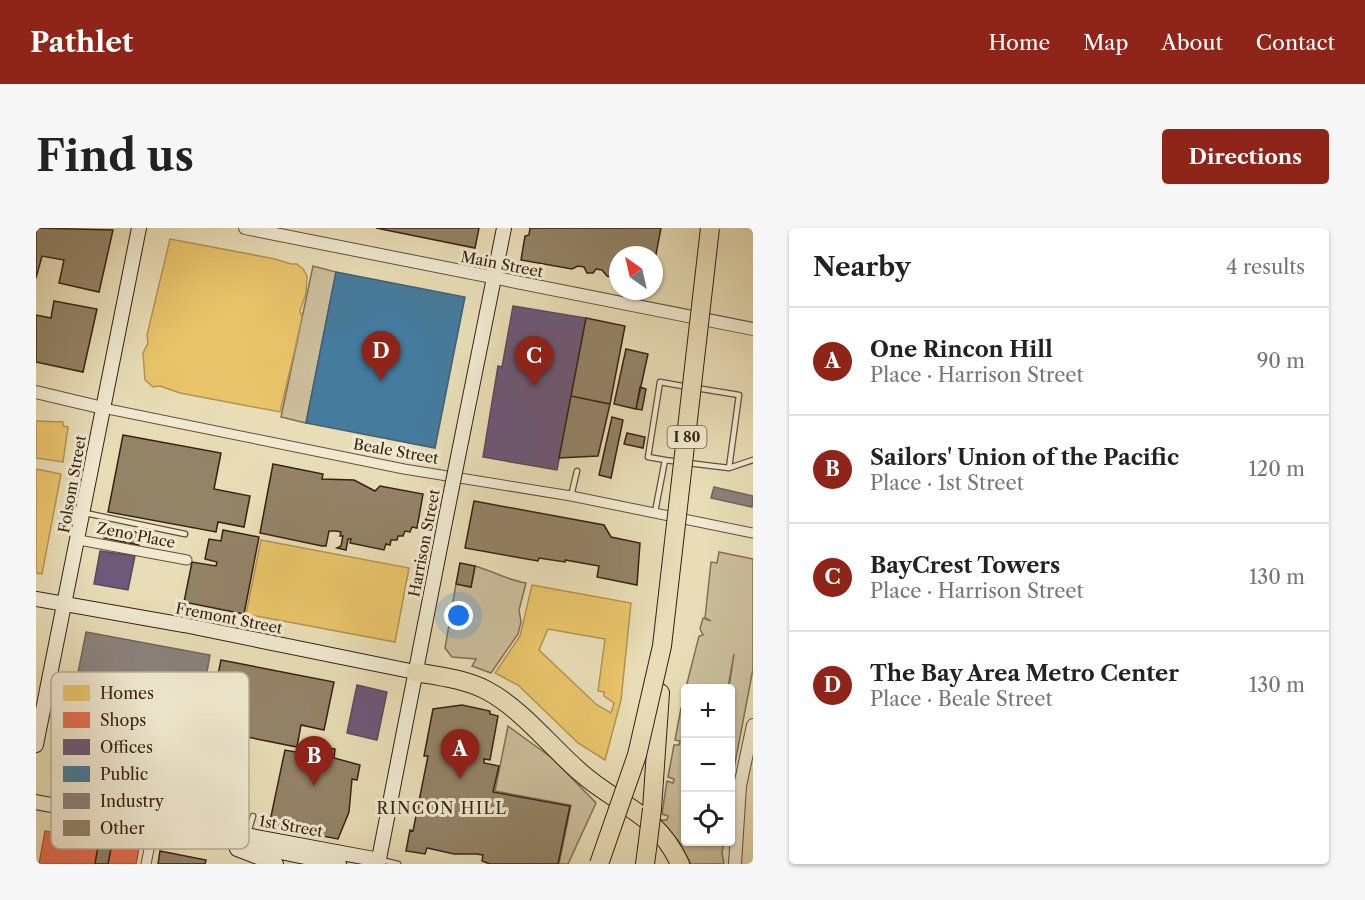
<!DOCTYPE html>
<html lang="en">
<head>
<meta charset="utf-8">
<style>
	body { margin:0; font-family:"Libre Caslon Text",serif; background:#f6f6f6; color:#222 }
	.controls { position:absolute; right:18px; bottom:18px; display:grid; overflow:hidden; border-radius:6px; box-shadow:0 2px 4px #0004 }
	.controls button { width:54px; height:54px; display:grid; place-items:center; padding:0; border:0; border-bottom:2px solid #e0e0e0; background:#fff; color:#222; font:30px sans-serif }
	.compass { position:absolute; left:573px; top:18px; width:54px; height:54px; border-radius:50%; background:#fff; box-shadow:0 2px 4px #0004; rotate:326deg }
	.you { position:absolute; left:423px; top:388px; width:21px; height:21px; margin:-15px; border:4px solid #fff; border-radius:50%; background:#1a73e8; box-shadow:0 0 0 9px #1a73e833 }
	.badge { display:grid; place-items:center; width:39px; height:39px; border-radius:50%; background:#8f2418; color:#fff; font-size:20px; font-weight:700 }
	.pin { position:absolute; translate:-50% -50px; filter:drop-shadow(0 2px 3px #0008) }
	.pin::after { content:''; position:absolute; top:32px; width:21px; height:18px; background:inherit; clip-path:polygon(0 0,100% 0,50% 100%) }
	.list { margin:0; padding:0; list-style:none }
	h2 { display:flex; justify-content:space-between; align-items:center; height:78px; margin:0; padding:0 24px; font-size:26px }
	h2 small { font-size:20px; font-weight:400; color:#767676 }
	.list li { display:grid; grid-template-columns:39px 1fr auto; gap:18px; align-items:center; box-sizing:border-box; height:108px; padding:0 24px; border-top:2px solid #e0e0e0 }
	.list b { display:block; font-size:22px; white-space:nowrap }
	.list p { margin:0; font-size:20px; white-space:nowrap; color:#767676 }
	.list em { font-size:20px; font-style:normal; color:#767676 }
	.icon { flex:none; width:33px; height:33px; fill:none; stroke:currentColor; stroke-width:2; stroke-linecap:round; stroke-linejoin:round }
	.map { position:relative; flex:none; width:717px; height:636px; overflow:hidden; border-radius:6px }
	header { display:flex; align-items:center; gap:36px; box-sizing:border-box; height:84px; padding:0 30px; background:#8f2418; color:#fff }
	header strong { font-size:28px }
	nav { display:flex; gap:33px; margin-inline-start:auto; font-size:21px }
	.intro { display:flex; align-items:center; justify-content:space-between; box-sizing:border-box; height:144px; padding:0 36px }
	h1 { margin:0; font-size:42px }
	.button { padding:15px 27px; border-radius:6px; background:#8f2418; color:#fff; font-size:21px; font-weight:700 }
	main { display:flex; gap:36px; padding:0 36px }
	aside { flex:1; background:#fff; border-radius:6px; box-shadow:0 2px 4px #0004 }
	.map>svg:first-child { display:block }
	.green { fill:#cabd9a; stroke:#806f56; stroke-width:1.5 }
	.homes { fill:#e9c46a; stroke:#b4934f; stroke-width:1.5; fill-rule:evenodd }
	.shops { fill:#e76f51; stroke:#b2583e; stroke-width:1.5 }
	.offices { fill:#6d597a; stroke:#5d485a; stroke-width:1.5 }
	.public { fill:#457b9d; stroke:#416073; stroke-width:1.5 }
	.industry { fill:#8a817c; stroke:#71645c; stroke-width:1.5 }
	.building { fill:#938367; stroke:#372111; stroke-width:1.5 }
	.lines { fill:none; stroke-linecap:round; stroke-linejoin:round }
	.service-casing { stroke:#63503a; stroke-width:7 }
	.minor-casing { stroke:#63503a; stroke-width:11 }
	.tertiary-casing { stroke:#63503a; stroke-width:14 }
	.secondary-casing { stroke:#372111; stroke-width:16 }
	.motorway-casing { stroke:#372111; stroke-width:20 }
	.service { stroke:#f0e9d0; stroke-width:4.5 }
	.minor { stroke:#f0e9d0; stroke-width:9 }
	.tertiary { stroke:#f0e9d0; stroke-width:12 }
	.secondary { stroke:#f0e9d0; stroke-width:14 }
	.motorway { stroke:#e8ddb6; stroke-width:18 }
	.secondary-bridge-casing { stroke:#372111; stroke-width:16; stroke-linecap:butt }
	.motorway-bridge-casing { stroke:#372111; stroke-width:20; stroke-linecap:butt }
	.secondary-bridge { stroke:#f0e9d0; stroke-width:14 }
	.motorway-bridge { stroke:#e8ddb6; stroke-width:18 }
	.labels { text-anchor:middle; dominant-baseline:central; stroke-width:6; stroke-linejoin:round; paint-order:stroke }
	.shield { fill:#f0e9d0; stroke:#6e5d4a; stroke-width:1.5 }
	.shield-label { font-size:14px; font-weight:bold; fill:#372111 }
	.street-label { font-size:15px; fill:#372111; stroke:#f0e9d0 }
	.neighbourhood-label { font-size:16px; letter-spacing:1.5px; fill:#372111; stroke:#f0e9d0 }
	.key { fill:#f0e9d0; stroke:#b8ad97; stroke-width:1.5 }
	.key-label { font-size:16px; fill:#372111 }
</style>
</head>
<body>
<header>
<strong>Pathlet</strong>
<nav><a>Home</a><a>Map</a><a>About</a><a>Contact</a></nav>
</header>
<div class="intro"><h1>Find us</h1><a class="button">Directions</a></div>
<main>
<div class="map">
<svg width="717" height="636" viewBox="0 0 717 636">
	<rect width="100%" height="100%" fill="#e8ddb6"/>
	<filter id="stains"><feTurbulence type="fractalNoise" baseFrequency=".00333" numOctaves="4"/><feColorMatrix values="0 0 0 0 .2 0 0 0 0 .09 0 0 0 0 .02 0 0 0 .5 -.17"/></filter>
	<radialGradient id="worn" r=".72"><stop offset=".6" stop-color="#630" stop-opacity="0"/><stop offset="1" stop-color="#630" stop-opacity=".3"/></radialGradient>
	<path class="green" d="M 277,38 L 300,44 L 270,195 L 245,189 Z
		M 683,324 L 717,331 L 717,441 L 695,556 L 693,460 L 698,426 L 692,460 L 650,460 L 649,476 L 646,475 L 663,408 L 667,407 L 664,401 L 667,390 L 675,393 L 669,390 L 675,334 L 681,335 Z
		M 439,338 C 457,343 471,352 490,355 L 483,382 L 485,394 L 482,406 L 455,445 L 436,438 L 440,431 L 416,429 L 409,420 L 420,356 L 435,359 Z
		M 645,480 L 650,481 L 650,614 L 688,614 L 686,625 L 688,636 L 655,636 L 643,614 L 624,592 L 631,592 L 632,588 L 626,586 L 631,553 L 637,555 L 638,551 L 632,549 L 638,517 L 643,517 L 644,513 L 639,512 Z
		M 472,498 L 516,530 L 560,575 L 532,636 L 523,636 L 535,577 L 459,563 Z"/>
	<path class="homes" d="M 134,11 L 239,31 L 255,36 L 261,36 L 267,41 L 271,48 L 270,65 L 264,83 L 266,89 L 259,121 L 244,184 L 144,165 L 124,158 L 117,159 L 109,152 L 107,125 L 112,115 L 111,107 Z
		M 0,193 L 27,194 L 27,198 L 32,199 L 27,234 L 0,230 Z
		M 0,241 L 25,246 L 6,346 L 0,345 Z
		M 225,312 L 373,340 L 359,414 L 210,386 Z
		M 496,357 L 595,375 L 585,472 L 569,532 L 542,515 L 482,457 L 459,445 L 484,408 ZM 512,401 L 569,411 L 562,463 L 568,464 L 568,468 L 578,475 L 575,485 L 561,477 L 503,422 Z"/>
	<path class="shops" d="M 9,603 L 63,613 L 59,636 L 3,636 Z
		M 76,615 L 103,620 L 100,636 L 72,636 Z"/>
	<path class="offices" d="M 477,78 L 550,90 L 521,242 L 447,229 L 462,138 L 466,139 Z
		M 64,323 L 99,328 L 92,362 L 58,356 Z
		M 321,457 L 351,464 L 341,512 L 311,505 Z"/>
	<path class="public" d="M 300,44 L 429,69 L 399,220 L 270,195 Z"/>
	<path class="industry" d="M 678,259 L 717,268 L 716,279 L 675,270 Z
		M 50,404 L 174,427 L 164,483 L 39,460 Z"/>
	<path class="building" d="M 0,0 L 77,2 L 63,64 L 23,55 L 28,32 L 6,28 L 0,50 Z
		M 340,0 L 443,0 L 439,20 Z
		M 494,0 L 625,0 L 618,37 L 618,27 L 582,27 L 582,51 L 571,48 L 566,42 L 560,41 L 557,45 L 551,45 L 548,39 L 542,38 L 536,41 L 485,32 L 489,8 L 493,7 Z
		M 18,73 L 61,81 L 47,144 L 0,134 L 0,87 L 15,90 Z
		M 550,90 L 589,98 L 574,176 L 535,168 Z
		M 590,121 L 612,126 L 600,181 L 578,176 Z
		M 604,159 L 610,161 L 606,182 L 600,181 Z
		M 535,168 L 574,176 L 562,228 L 523,230 Z
		M 576,189 L 587,192 L 575,250 L 563,247 Z
		M 591,205 L 609,209 L 607,220 L 588,216 Z
		M 87,207 L 185,225 L 178,261 L 214,268 L 208,299 L 182,294 L 180,304 L 72,284 Z
		M 237,236 L 287,246 L 286,251 L 318,252 L 339,263 L 344,258 L 387,266 L 381,300 L 376,299 L 374,304 L 369,303 L 367,308 L 362,308 L 361,312 L 355,312 L 354,317 L 350,316 L 348,322 L 314,315 L 315,311 L 312,311 L 310,322 L 301,320 L 305,318 L 307,308 L 304,308 L 305,304 L 300,303 L 293,303 L 290,318 L 286,318 L 224,305 Z
		M 438,273 L 568,297 L 575,309 L 604,315 L 601,357 L 561,349 L 563,338 L 529,332 L 529,334 L 503,330 L 502,333 L 429,320 Z
		M 70,298 L 105,305 L 103,317 L 68,310 Z
		M 187,302 L 223,309 L 208,386 L 148,374 L 156,334 L 180,338 L 181,334 L 169,331 L 173,311 L 185,313 Z
		M 424,335 L 439,338 L 435,359 L 420,356 Z
		M 185,432 L 298,454 L 288,502 L 265,497 L 261,519 L 171,501 Z
		M 426,477 L 454,483 L 454,486 L 462,488 L 454,532 L 448,531 L 448,535 L 463,538 L 457,564 L 534,578 L 522,636 L 454,636 L 446,633 L 447,627 L 440,626 L 418,626 L 391,620 L 389,626 L 370,623 L 374,602 L 377,603 L 392,528 L 388,528 L 397,481 Z
		M 267,514 L 299,521 L 298,530 L 324,537 L 321,552 L 316,551 L 313,584 L 302,611 L 233,598 L 249,522 L 265,525 Z
		M 63,613 L 76,615 L 72,636 L 59,636 Z
		M 124,623 L 170,632 L 169,636 L 122,636 Z"/>
	<g class="lines">
		<defs>
			<path id="service" d="M 629,232 L 644,234
				M 652,235 L 693,240 L 703,167 L 660,160
				M 693,240 L 717,232
				M 535,268 L 541,243
				M 619,284 L 629,232 L 612,229 L 624,154 L 652,159
				M 49,285 L 149,306
				M 212,605 L 217,588
				M 345,632 L 362,636"/>
			<path id="minor" d="M 67,180 L 368,241 L 535,268 L 717,305
				M 43,312 L 151,332
				M 12,460 L 156,491
				M 110,636 L 118,597"/>
			<path id="tertiary" d="M 209,0 L 717,101
				M 0,164 L 67,180
				M 699,636 L 704,558 L 717,497"/>
			<path id="secondary" d="M 428,199 L 468,0
				M 0,371 L 148,397 L 379,444
				M 0,517 L 103,0
				M 0,574 L 118,597 L 183,602 L 343,632
				M 182,611 L 303,636
				M 201,621 L 240,636
				M 342,636 L 409,294"/>
			<path id="motorway" d="M 379,444 C 403,448 429,451 450,462 C 486,481 514,518 544,544 C 582,578 620,584 644,636
				M 616,581 L 624,465
				M 609,636 L 611,621"/>
		</defs>
		<use href="#service" class="service-casing"/>
		<use href="#minor" class="minor-casing"/>
		<use href="#tertiary" class="tertiary-casing"/>
		<use href="#secondary" class="secondary-casing"/>
		<use href="#motorway" class="motorway-casing"/>
		<use href="#service" class="service"/>
		<use href="#minor" class="minor"/>
		<use href="#tertiary" class="tertiary"/>
		<use href="#secondary" class="secondary"/>
		<use href="#motorway" class="motorway"/>
		<defs>
			<path id="secondary-bridge" d="M 409,294 L 428,199"/>
			<path id="motorway-bridge" d="M 611,621 L 616,581
				M 563,636 L 601,527 L 626,418 L 674,0"/>
		</defs>
		<use href="#secondary-bridge" class="secondary-bridge-casing"/>
		<use href="#motorway-bridge" class="motorway-bridge-casing"/>
		<use href="#secondary-bridge" class="secondary-bridge"/>
		<use href="#motorway-bridge" class="motorway-bridge"/>
	</g>
	<g class="labels">
		<rect class="shield" x="631.5" y="198" width="39" height="22" rx="4.5"/>
		<g class="shield-label">
			<text x="651" y="209">I 80</text>
		</g>
		<g class="street-label">
			<text transform="translate(466 36) rotate(11)">Main Street</text>
			<text transform="translate(360 223) rotate(10)">Beale Street</text>
			<text transform="translate(36 256) rotate(-80)">Folsom Street</text>
			<text transform="translate(100 307) rotate(11)">Zeno Place</text>
			<text transform="translate(388 315) rotate(-79)">Harrison Street</text>
			<text transform="translate(193 390) rotate(11)">Fremont Street</text>
			<text transform="translate(255 598) rotate(10)">1st Street</text>
		</g>
		<g class="neighbourhood-label">
			<text x="406" y="580">RINCON HILL</text>
		</g>
	</g>
	<rect x="15" y="444" width="198" height="177" rx="9" class="key"/>
	<rect x="27" y="457" width="27" height="16" fill="#e9c46a"/>
	<rect x="27" y="484" width="27" height="16" fill="#e76f51"/>
	<rect x="27" y="511" width="27" height="16" fill="#6d597a"/>
	<rect x="27" y="538" width="27" height="16" fill="#457b9d"/>
	<rect x="27" y="565" width="27" height="16" fill="#8a817c"/>
	<rect x="27" y="592" width="27" height="16" fill="#938367"/>
	<g class="key-label">
		<text x="64" y="471">Homes</text>
		<text x="64" y="498">Shops</text>
		<text x="64" y="525">Offices</text>
		<text x="64" y="552">Public</text>
		<text x="64" y="579">Industry</text>
		<text x="64" y="606">Other</text>
	</g>
	<rect width="100%" height="100%" filter="url(#stains)"/>
	<rect width="100%" height="100%" fill="url(#worn)"/>
</svg>
<div class="controls">
<button>+</button>
<button>−</button>
<button><svg class="icon" aria-label="locate" viewBox="0 0 24 24"><circle cx="12" cy="12" r="6"/><path d="M12 2v4M12 18v4M2 12h4M18 12h4"/></svg></button>
</div>
<svg class="compass" viewBox="-18 -18 36 36"><path d="M0-13l5 13h-10z" fill="#e53935"/><path d="M0 13l5-13h-10z" fill="#767676"/></svg>
<div class="you"></div>
<div class="pin badge" style="left:424px;top:551px">A</div>
<div class="pin badge" style="left:278px;top:558px">B</div>
<div class="pin badge" style="left:498px;top:158px">C</div>
<div class="pin badge" style="left:345px;top:153px">D</div>
</div>
<aside>
<h2>Nearby<small>4 results</small></h2>
<ul class="list">
<li><span class="badge">A</span><div><b>One Rincon Hill</b><p>Place · Harrison Street</p></div><em>90 m</em></li>
<li><span class="badge">B</span><div><b>Sailors' Union of the Pacific</b><p>Place · 1st Street</p></div><em>120 m</em></li>
<li><span class="badge">C</span><div><b>BayCrest Towers</b><p>Place · Harrison Street</p></div><em>130 m</em></li>
<li><span class="badge">D</span><div><b>The Bay Area Metro Center</b><p>Place · Beale Street</p></div><em>130 m</em></li>
</ul>
</aside>
</main>
</body>
</html>
